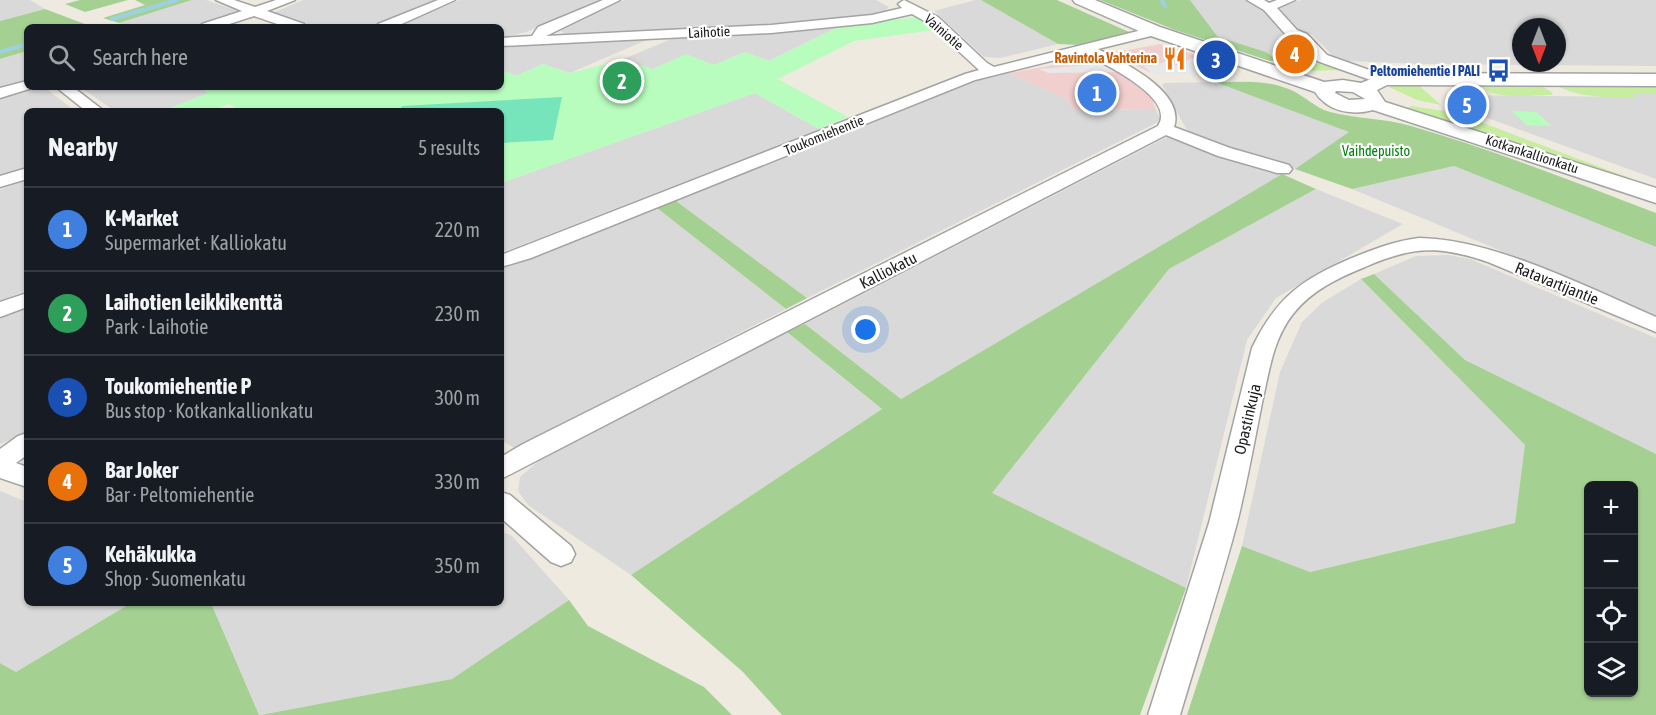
<!DOCTYPE html>
<html lang="en">
<head>
<meta charset="utf-8">
<style>
	body { margin:0; font-family:"Asap Condensed",sans-serif; background:#242831; color:#f1f3f6 }
	.controls { position:absolute; right:18px; bottom:18px; display:grid; overflow:hidden; border-radius:9px; box-shadow:0 2px 4px #0004 }
	.controls button { width:54px; height:54px; display:grid; place-items:center; padding:0; border:0; border-bottom:2px solid #363941; background:#171b24; color:#f1f3f6; font:30px sans-serif }
	.compass { position:absolute; left:1512px; top:18px; width:54px; height:54px; border-radius:50%; background:#171b24; box-shadow:0 2px 4px #0004; rotate:180deg }
	.you { position:absolute; left:866px; top:330px; width:21px; height:21px; margin:-15px; border:4px solid #fff; border-radius:50%; background:#1a73e8; box-shadow:0 0 0 9px #1a73e833 }
	.badge { display:grid; place-items:center; width:39px; height:39px; border-radius:50%; background:#df8687; color:#fff; font-size:20px; font-weight:700 }
	.pin { position:absolute; translate:-50% -50%; border:3px solid #fff; box-shadow:0 2px 6px #0006 }
	.list { margin:0; padding:0; list-style:none }
	h2 { display:flex; justify-content:space-between; align-items:center; height:78px; margin:0; padding:0 24px; font-size:26px }
	h2 small { font-size:20px; font-weight:400; color:#9ea1a6 }
	.list li { display:grid; grid-template-columns:39px 1fr auto; gap:18px; align-items:center; box-sizing:border-box; height:84px; padding:0 24px; border-top:2px solid #363941 }
	.list b { display:block; font-size:22px; white-space:nowrap }
	.list p { margin:0; font-size:20px; white-space:nowrap; color:#9ea1a6 }
	.list em { font-size:20px; font-style:normal; color:#9ea1a6 }
	.icon { flex:none; width:33px; height:33px; fill:none; stroke:currentColor; stroke-width:2; stroke-linecap:round; stroke-linejoin:round }
	.map { position:relative; flex:none; width:1656px; height:715px; overflow:hidden }
	.search { position:absolute; background:#171b24; box-shadow:0 2px 4px #0004; left:24px; top:24px; width:480px; height:66px; display:flex; align-items:center; gap:15px; box-sizing:border-box; padding:0 21px; border-radius:9px; color:#9ea1a6; font-size:22px }
	.panel { position:absolute; background:#171b24; box-shadow:0 2px 4px #0004; left:24px; top:108px; width:480px; height:498px; border-radius:9px }
	.map>svg:first-child { display:block }
	.residential { fill:#dad9d9; fill-rule:evenodd }
	.commercial { fill:#f1cfce }
	.grass { fill:#c7eda1 }
	.forest { fill:#a4d192; fill-rule:evenodd }
	.park { fill:#b8fdbe }
	.pitch { fill:#77e5bb }
	.parking { fill:#e8e8e8 }
	.lines { fill:none; stroke-linecap:round; stroke-linejoin:round }
	.stream { stroke:#9dd1e0; stroke-width:4 }
	.minor-casing { stroke:#a3a3a3; stroke-width:3 }
	.tertiary-casing { stroke:#a3a3a3; stroke-width:3 }
	.minor { fill:#fff; fill-rule:evenodd }
	.tertiary { fill:#fff; fill-rule:evenodd }
	.labels { text-anchor:middle; dominant-baseline:central; stroke-width:4.5; stroke-linejoin:round; paint-order:stroke }
	.far-street-label { font-size:14px; fill:#1c1c1c; stroke:#fff }
	.far-food-label { font-size:14px; font-weight:bold; fill:#c56008; stroke:#fff; text-anchor:end }
	.far-transit-label { font-size:14px; font-weight:bold; fill:#164399; stroke:#fff; text-anchor:end }
	.far-park-label { font-size:14px; fill:#03810e; stroke:#fff }
	.street-label { font-size:16px; fill:#1c1c1c; stroke:#fff }
</style>
</head>
<body>
<div class="map">
<svg width="1656" height="715" viewBox="0 0 1656 715">
	<rect width="100%" height="100%" fill="#eeeae0"/>
	<path class="residential" d="M 0,0 L 30,0 L 45,9 L 0,21 Z
		M 192,0 L 206,0 L 236,10 L 235,13 L 195,27 L 130,27 L 119,23 Z
		M 303,0 L 439,0 L 373,27 L 315,27 L 273,13 Z
		M 460,0 L 606,0 L 526,32 L 501,38 L 501,27 L 394,27 Z
		M 625,0 L 876,0 L 889,7 L 885,12 L 878,14 L 784,25 L 573,34 L 565,34 L 560,30 L 562,26 Z
		M 975,0 L 981,0 L 1058,44 L 1000,58 L 984,57 L 934,11 Z
		M 1190,0 L 1244,0 L 1257,4 L 1313,60 L 1277,60 L 1266,52 L 1219,38 Z
		M 1302,0 L 1656,0 L 1656,66 L 1421,64 L 1346,61 L 1332,55 L 1313,35 L 1301,32 L 1279,8 L 1280,6 ZM 1521,27 L 1557,27 L 1557,63 L 1521,63 Z
		M 838,27 L 769,61 L 745,52 L 714,65 L 686,55 L 653,69 L 621,60 L 674,38 Z
		M 651,38 L 570,73 L 543,64 L 516,76 L 501,70 L 501,44 Z
		M 27,51 L 27,80 L 0,89 L 0,59 Z
		M 1009,73 L 1067,99 L 1073,109 L 1156,110 L 1160,119 L 1156,123 L 807,298 L 676,201 L 979,80 Z
		M 1215,82 L 1350,132 L 1295,169 L 1188,132 L 1162,85 L 1165,83 Z
		M 80,87 L 199,87 L 209,93 L 162,111 L 115,111 Z
		M 40,89 L 48,90 L 75,111 L 27,111 L 27,166 L 0,176 L 0,98 L 19,92 Z
		M 755,93 L 819,129 L 511,249 L 501,251 L 501,183 Z
		M 1632,94 L 1656,94 L 1656,179 L 1460,108 L 1445,95 L 1635,97 Z
		M 1169,136 L 1218,155 L 1282,174 L 901,399 L 805,324 Z
		M 1454,166 L 1656,247 L 1656,315 L 1352,189 Z
		M 27,180 L 27,290 L 0,301 L 0,190 Z
		M 1316,189 L 1403,224 L 1276,298 L 1247,340 L 1186,588 L 991,493 L 1169,269 Z
		M 657,208 L 786,309 L 514,448 L 501,440 L 501,267 Z
		M 1448,255 L 1470,259 L 1656,338 L 1656,454 L 1465,360 L 1374,274 L 1416,256 Z
		M 1361,279 L 1526,446 L 1515,523 L 1310,572 L 1242,546 L 1280,372 L 1302,322 L 1323,302 Z
		M 27,308 L 27,433 L 0,444 L 0,319 Z
		M 787,332 L 882,409 L 631,575 L 528,505 L 518,491 L 520,477 L 542,458 Z
		M 0,491 L 27,502 L 27,603 L 131,603 L 16,672 L 0,663 Z
		M 501,531 L 512,536 L 569,600 L 452,679 L 259,715 L 211,603 L 501,603 Z"/>
	<path class="commercial" d="M 1160,44 L 1186,52 L 1239,69 L 1222,72 L 1149,72 L 1112,53 Z
		M 1088,59 L 1096,59 L 1136,82 L 1152,98 L 1156,110 L 1073,109 L 1067,99 L 1009,73 Z"/>
	<path class="grass" d="M 1288,62 L 1316,63 L 1339,70 L 1310,71 L 1280,64 Z
		M 1402,83 L 1416,83 L 1441,105 L 1417,100 L 1389,87 Z
		M 1480,84 L 1539,84 L 1553,93 L 1551,95 C 1533,95 1489,101 1480,84 Z
		M 1555,84 L 1656,84 L 1656,94 L 1633,94 L 1637,97 C 1612,97 1576,99 1555,84 Z
		M 1412,106 L 1444,111 L 1475,120 L 1656,188 L 1656,192 L 1406,108 Z"/>
	<path class="forest" d="M 80,0 L 128,0 L 85,12 L 65,4 Z
		M 135,0 L 192,0 L 119,23 L 103,18 L 145,5 Z
		M 981,0 L 1057,0 L 1129,32 L 1128,35 L 1080,45 L 1058,44 Z
		M 1100,0 L 1190,0 L 1218,37 L 1266,52 L 1277,60 L 1270,61 L 1175,30 Z
		M 45,9 L 93,27 L 27,27 L 27,51 L 0,59 L 0,21 Z
		M 1215,82 C 1241,82 1266,79 1291,90 C 1305,96 1315,108 1330,112 C 1357,119 1385,118 1411,126 C 1494,150 1575,182 1656,213 L 1656,247 L 1454,166 L 1352,189 L 1295,169 L 1349,132 Z
		M 1282,174 L 1316,189 L 1169,269 L 992,493 L 1186,588 L 1140,715 L 782,715 L 743,672 L 631,575 L 882,409 L 787,332 L 805,324 L 901,399 Z
		M 676,201 L 807,298 L 786,309 L 657,208 Z
		M 1374,274 L 1465,360 L 1656,454 L 1656,715 L 1187,715 L 1242,546 L 1310,572 L 1515,523 L 1525,445 L 1361,279 ZM 1588,486 L 1634,486 L 1634,692 L 1588,692 Z
		M 569,600 L 588,626 L 704,687 L 732,715 L 260,715 L 452,679 Z
		M 131,603 L 211,603 L 259,715 L 0,715 L 0,663 L 16,672 Z"/>
	<path class="park" d="M 916,17 L 921,18 L 934,30 L 854,41 L 778,79 L 848,117 L 819,129 L 755,93 L 501,183 L 501,111 L 243,111 L 229,104 L 210,111 L 162,111 L 208,93 L 199,87 L 501,87 L 501,70 L 516,76 L 543,64 L 570,73 L 621,60 L 653,69 L 686,54 L 714,65 L 745,52 L 769,61 L 838,27 Z
		M 1512,111 L 1536,112 L 1552,126 L 1527,125 Z"/>
	<path class="pitch" d="M 562,97 L 553,140 L 501,143 L 501,111 L 400,111 L 402,106 Z"/>
	<path class="parking" d="M 1191,58 L 1221,68 L 1212,74 L 1154,75 L 1143,66 L 1158,65 L 1165,61 L 1179,66 Z
		M 1102,64 L 1111,65 L 1120,72 L 1048,73 L 1039,69 Z"/>
	<g class="lines">
		<path class="stream" d="M 1162,0 L 1165,6
			M 112,19 L 177,0
			M 0,52 L 27,44"/>
		<defs>
			<path id="minor" d="M 216,0 L 234,0 L 255,7 L 276,0 L 295,0 L 267,11 L 304,24 L 306,27 L 286,27 L 254,16 L 220,27 L 200,27 L 202,24 L 242,11 Z
				M 438,0 L 455,0 L 395,27 L 376,27 L 378,24 Z
				M 603,0 L 620,0 L 546,36 L 771,25 L 872,15 L 902,8 L 898,4 L 904,0 L 938,17 L 987,63 L 994,67 L 1154,27 L 1161,31 L 1159,34 L 1098,49 C 1123,62 1186,92 1174,127 L 1230,148 L 1289,165 L 1292,169 L 1289,173 L 1277,173 L 1218,156 L 1166,135 L 501,479 L 501,457 L 523,444 L 1158,126 C 1159,123 1161,121 1161,117 C 1163,92 1103,63 1083,53 L 975,80 L 531,258 L 501,267 L 501,255 L 965,74 L 979,70 L 928,23 L 912,14 L 872,23 L 771,33 L 501,46 L 501,38 L 532,36 L 538,27 Z
				M 1247,0 L 1264,0 L 1269,3 L 1277,0 L 1295,0 L 1277,8 L 1297,30 L 1307,34 L 1327,55 L 1389,77 L 1391,80 L 1389,83 L 1379,83 L 1317,61 L 1297,40 L 1287,36 L 1264,10 Z
				M 27,81 L 27,87 L 32,88 L 0,98 L 0,88 Z
				M 56,87 L 73,87 L 104,111 L 86,111 Z
				M 27,168 L 27,179 L 0,187 L 0,176 Z
				M 1419,238 C 1493,239 1587,287 1656,317 L 1656,332 L 1488,262 C 1438,245 1413,246 1365,267 C 1338,278 1312,290 1293,314 C 1273,339 1269,372 1262,403 C 1254,443 1247,483 1237,523 C 1220,587 1199,651 1180,715 L 1148,715 L 1209,523 L 1252,348 C 1276,298 1302,279 1352,258 C 1374,249 1395,241 1419,238 Z
				M 27,293 L 27,307 L 0,317 L 0,302 Z
				M 27,433 L 27,455 L 16,463 L 27,467 L 27,487 L 0,478 L 0,449 L 18,436 Z
				M 501,492 L 510,495 L 571,546 L 575,554 L 571,562 L 561,566 L 551,562 L 501,518 Z"/>
			<path id="tertiary" d="M 1073,0 L 1095,0 L 1160,27 L 1324,82 L 1343,80 L 1361,83 L 1384,74 L 1401,73 L 1656,74 L 1656,86 L 1401,85 L 1387,85 L 1377,90 L 1385,102 L 1656,188 L 1656,203 L 1373,110 C 1351,116 1327,111 1315,92 L 1148,35 L 1075,3 ZM 1336,91 L 1353,92 L 1365,99 L 1349,100 L 1335,93 Z"/>
		</defs>
		<use href="#minor" class="minor-casing"/>
		<use href="#tertiary" class="tertiary-casing"/>
		<use href="#minor" class="minor"/>
		<use href="#tertiary" class="tertiary"/>
	</g>
	<defs>
		<symbol id="restaurant-bare" viewBox="-9 -9 18 18"><path d="M-5-6h1v4h1v-4h1v4h1v-4h1v5L-1.5 .5V6h-2V.5L-5-1ZM5-6V6H3V1.5H1.5Q1.5-4 5-6Z" fill="#e8710a" stroke="#fff" stroke-width="2.5" paint-order="stroke"/></symbol>
		<symbol id="bus-bare" viewBox="-9 -9 18 18"><path d="M-5-6H5V4H4V6H2V4H-2V6H-4V4H-5ZM-3.5-4V0h7V-4ZM-3.5 1.2v1.5H-2V1.2ZM2 1.2v1.5H3.5V1.2Z" fill="#1a4fb4" stroke="#fff" stroke-width="2.5" paint-order="stroke"/></symbol>
	</defs>
	<g fill-rule="evenodd">
		<use href="#restaurant-bare" x="1158" y="42" width="33" height="33"/>
		<use href="#bus-bare" x="1482" y="54" width="33" height="33"/>
	</g>
	<g class="labels">
		<g class="far-street-label">
			<text transform="translate(709 32) rotate(-3)">Laihotie</text>
			<text transform="translate(944 32) rotate(41)">Vainiotie</text>
			<text transform="translate(824 135) rotate(-22)">Toukomiehentie</text>
			<text transform="translate(1532 154) rotate(18)">Kotkankallionkatu</text>
		</g>
		<g class="far-food-label">
			<text x="1157" y="58">Ravintola Vahterina</text>
		</g>
		<g class="far-transit-label">
			<text x="1480" y="71">Peltomiehentie I PALI</text>
		</g>
		<g class="far-park-label">
			<text x="1376" y="151">Vaihdepuisto</text>
		</g>
		<g class="street-label">
			<text transform="translate(888 270) rotate(-27)">Kalliokatu</text>
			<text transform="translate(1557 283) rotate(22)">Ratavartijantie</text>
			<text transform="translate(1247 419) rotate(-77)">Opastinkuja</text>
		</g>
	</g>
</svg>
<div class="controls">
<button>+</button>
<button>−</button>
<button><svg class="icon" aria-label="locate" viewBox="0 0 24 24"><circle cx="12" cy="12" r="6"/><path d="M12 2v4M12 18v4M2 12h4M18 12h4"/></svg></button>
<button><svg class="icon" aria-label="layers" viewBox="0 0 24 24"><path d="M12 4l9 5-9 5-9-5zM3 14l9 5 9-5"/></svg></button>
</div>
<svg class="compass" viewBox="-18 -18 36 36"><path d="M0-13l5 13h-10z" fill="#e53935"/><path d="M0 13l5-13h-10z" fill="#9ea1a6"/></svg>
<div class="you"></div>
<div class="pin badge" style="left:1097px;top:93px;background:#3f7fe0">1</div>
<div class="pin badge" style="left:622px;top:81px;background:#2e9e5b">2</div>
<div class="pin badge" style="left:1216px;top:60px;background:#1a4fb4">3</div>
<div class="pin badge" style="left:1295px;top:54px;background:#e8710a">4</div>
<div class="pin badge" style="left:1467px;top:105px;background:#3f7fe0">5</div>
<div class="search"><svg class="icon" aria-label="search" viewBox="0 0 24 24"><circle cx="10" cy="10" r="6"/><path d="M15 15l6 6"/></svg>Search here</div>
<section class="panel">
<h2>Nearby<small>5 results</small></h2>
<ul class="list">
<li><span class="badge" style="background:#3f7fe0">1</span><div><b>K-Market</b><p>Supermarket · Kalliokatu</p></div><em>220 m</em></li>
<li><span class="badge" style="background:#2e9e5b">2</span><div><b>Laihotien leikkikenttä</b><p>Park · Laihotie</p></div><em>230 m</em></li>
<li><span class="badge" style="background:#1a4fb4">3</span><div><b>Toukomiehentie P</b><p>Bus stop · Kotkankallionkatu</p></div><em>300 m</em></li>
<li><span class="badge" style="background:#e8710a">4</span><div><b>Bar Joker</b><p>Bar · Peltomiehentie</p></div><em>330 m</em></li>
<li><span class="badge" style="background:#3f7fe0">5</span><div><b>Kehäkukka</b><p>Shop · Suomenkatu</p></div><em>350 m</em></li>
</ul>
</section>
</div>
</body>
</html>
